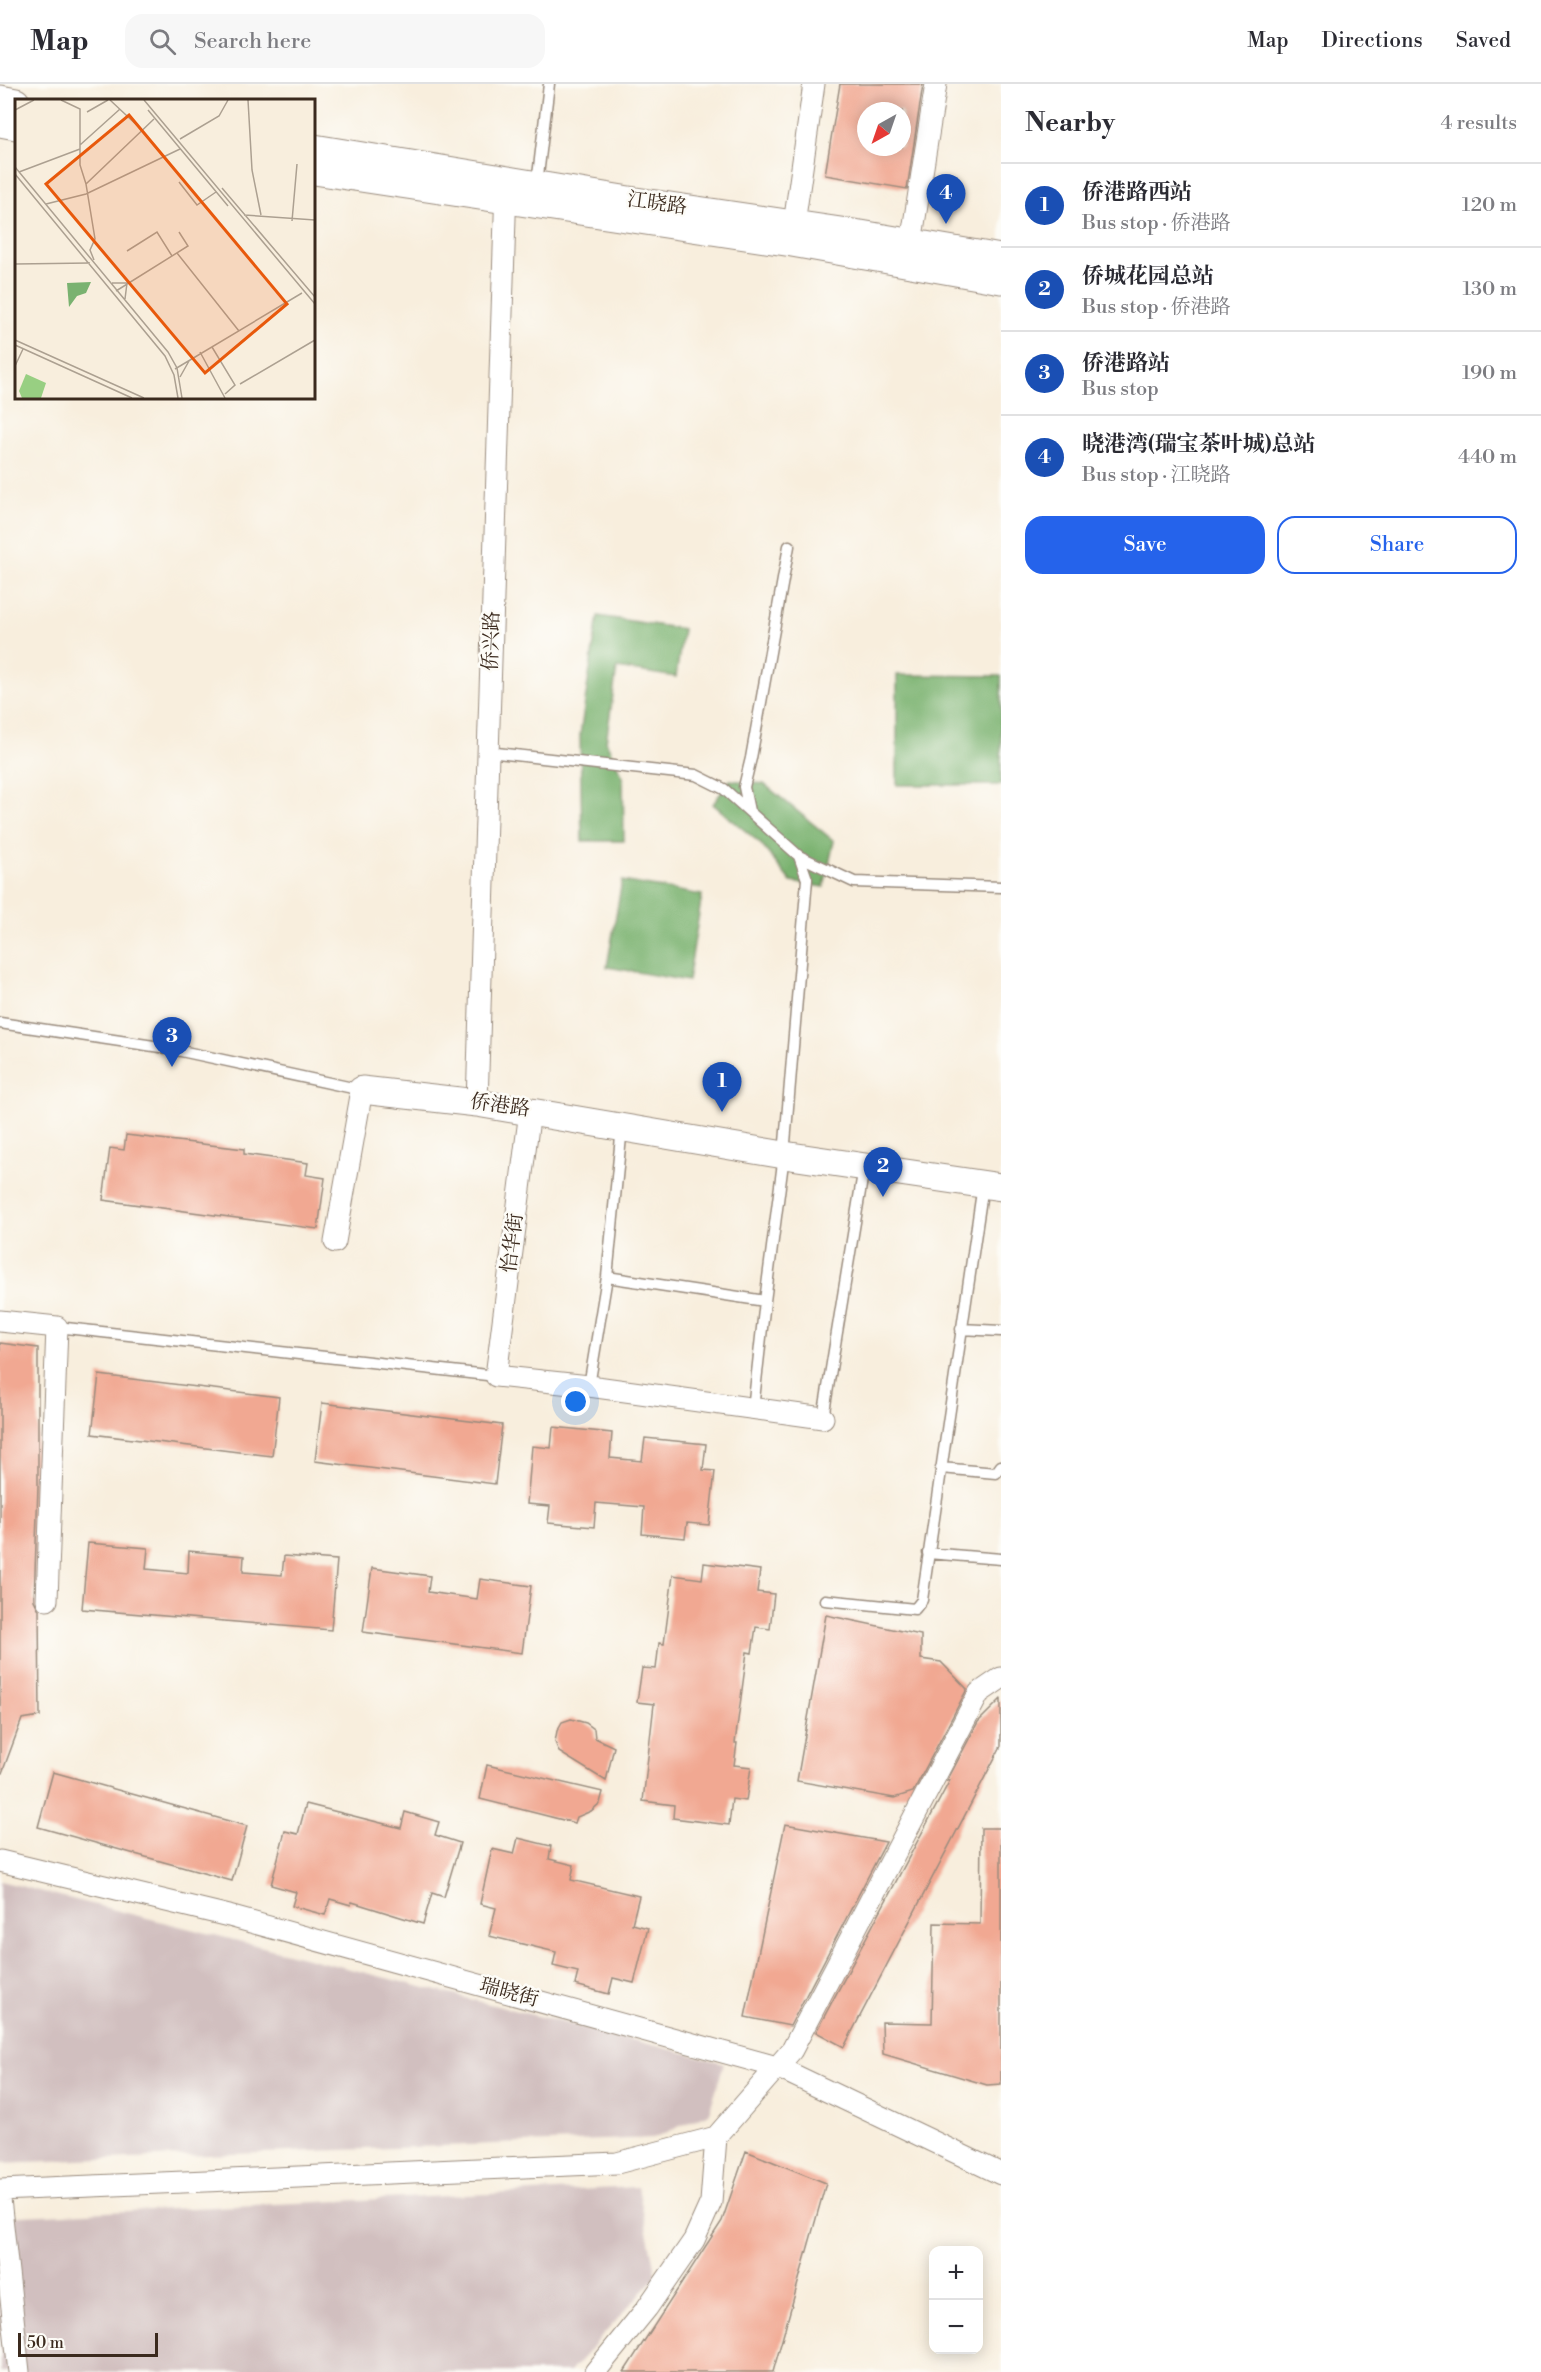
<!DOCTYPE html>
<html lang="en">
<head>
<meta charset="utf-8">
<style>
	body { margin:0; font-family:"Libre Bodoni","Noto Serif SC",serif; background:#f7f7f7; color:#2b2b33 }
	.controls { position:absolute; right:18px; bottom:18px; display:grid; overflow:hidden; border-radius:12px; box-shadow:0 3px 15px #0003 }
	.controls button { width:54px; height:54px; display:grid; place-items:center; padding:0; border:0; border-bottom:2px solid #e1e1e2; background:#fff; color:#2b2b33; font:30px sans-serif }
	.compass { position:absolute; left:857px; top:18px; width:54px; height:54px; border-radius:50%; background:#fff; box-shadow:0 3px 15px #0003; rotate:220deg }
	.scale { position:absolute; left:18px; bottom:15px; width:140px; box-sizing:border-box; padding-left:6px; border:3px solid #3b2a1e; border-top:0; font-size:16px; line-height:21px; white-space:nowrap; color:#3b2a1e; -webkit-text-stroke:4px #fdfcf7; paint-order:stroke }
	.you { position:absolute; left:576px; top:1318px; width:21px; height:21px; margin:-15px; border:4px solid #fff; border-radius:50%; background:#1a73e8; box-shadow:0 0 0 9px #1a73e833 }
	.badge { display:grid; place-items:center; width:39px; height:39px; border-radius:50%; background:#2563eb; color:#fff; font-size:20px; font-weight:700 }
	.pin { position:absolute; translate:-50% -50px; filter:drop-shadow(0 2px 3px #0008) }
	.pin::after { content:''; position:absolute; top:32px; width:21px; height:18px; background:inherit; clip-path:polygon(0 0,100% 0,50% 100%) }
	.list { margin:0; padding:0; list-style:none }
	h2 { display:flex; justify-content:space-between; align-items:center; height:78px; margin:0; padding:0 24px; font-size:26px }
	h2 small { font-size:20px; font-weight:400; color:#7c7c81 }
	.list li { display:grid; grid-template-columns:39px 1fr auto; gap:18px; align-items:center; box-sizing:border-box; height:84px; padding:0 24px; border-top:2px solid #e1e1e2 }
	.list b { display:block; font-size:22px; white-space:nowrap }
	.list p { margin:0; font-size:20px; white-space:nowrap; color:#7c7c81 }
	.list em { font-size:20px; font-style:normal; color:#7c7c81 }
	.actions { display:flex; gap:12px; padding:18px 24px }
	.actions a { flex:1; padding:14px 0; border:2px solid #2563eb; border-radius:18px; text-align:center; font-size:21px; color:#2563eb }
	.actions .main { background:#2563eb; color:#fff }
	.icon { flex:none; width:33px; height:33px; fill:none; stroke:currentColor; stroke-width:2; stroke-linecap:round; stroke-linejoin:round }
	.map { position:relative; flex:none; width:1001px; height:2288px; overflow:hidden }
	header { display:flex; align-items:center; gap:36px; box-sizing:border-box; height:84px; padding:0 30px; background:#fff; border-bottom:2px solid #e1e1e2 }
	header strong { font-size:28px }
	nav { display:flex; gap:33px; margin-inline-start:auto; font-size:21px }
	.search { width:420px; height:54px; background:#f7f7f7; display:flex; align-items:center; gap:15px; box-sizing:border-box; padding:0 21px; border-radius:18px; color:#7c7c81; font-size:22px }
	main { display:flex }
	aside { flex:1; background:#fff }
	.map>svg:first-child { display:block }
	.industrial { fill:#d1bfbf }
	.forest { fill:#7ab270; stroke:#5a6e47; stroke-width:1.5 }
	.building { fill:#f1a892; fill-rule:evenodd }
	.lines { fill:none; stroke-linecap:round; stroke-linejoin:round }
	.service-casing { stroke:#9a8c7e; stroke-width:13 }
	.minor-casing { stroke:#9a8c7e; stroke-width:23 }
	.tertiary-casing { stroke:#9a8c7e; stroke-width:29 }
	.service { stroke:#fff; stroke-width:10 }
	.minor { stroke:#fff; stroke-width:21 }
	.tertiary { stroke:#fff; stroke-width:27 }
	.labels { text-anchor:middle; dominant-baseline:central; stroke-width:5; stroke-linejoin:round; paint-order:stroke }
	.street-label { font-size:20px; fill:#3b2a1e; stroke:#fdfcf7 }
	.inset-road { fill:none; stroke:#aca091; stroke-width:1.5 }
	.view { fill:#e8590c; fill-opacity:0.15; stroke:#e8590c; stroke-width:3 }
	.inset-edge { fill:none; stroke:#3b2a1e; stroke-width:3 }
</style>
</head>
<body>
<header>
<strong>Map</strong>
<div class="search"><svg class="icon" aria-label="search" viewBox="0 0 24 24"><circle cx="10" cy="10" r="6"/><path d="M15 15l6 6"/></svg>Search here</div>
<nav><a>Map</a><a>Directions</a><a>Saved</a></nav>
</header>
<main>
<div class="map">
<svg width="1001" height="2288" viewBox="0 0 1001 2288">
	<rect width="100%" height="100%" fill="#fdfcf7"/>
	<filter id="ink" filterUnits="userSpaceOnUse"><feTurbulence type="fractalNoise" baseFrequency=".0167" numOctaves="2"/><feDisplacementMap in="SourceGraphic" scale="12" xChannelSelector="R" yChannelSelector="G"/><feConvolveMatrix kernelMatrix="1 2 1 2 8 2 1 2 1" color-interpolation-filters="sRGB"/></filter>
	<filter id="wash" filterUnits="userSpaceOnUse"><feTurbulence type="fractalNoise" baseFrequency=".008" numOctaves="4" result="noise"/><feDisplacementMap in="SourceGraphic" scale="24" xChannelSelector="R" yChannelSelector="G"/><feGaussianBlur stdDeviation="1.35" result="paint"/><feColorMatrix in="noise" values="0 0 0 0 0 0 0 0 0 0 0 0 0 0 0 0 0 1.4 0 .05"/><feComposite in="paint" operator="in"/></filter>
	<g filter="url(#wash)">
		<rect width="100%" height="100%" fill="#f8eedd"/>
		<path class="industrial" d="M 0,1797 L 724,1979 L 709,2029 L 654,2054 L 0,2079 Z
			M 638,2103 L 656,2192 L 570,2288 L 0,2288 L 0,2133 Z"/>
		<path class="forest" d="M 598,532 L 683,545 L 676,593 L 617,584 L 606,658 L 623,693 L 624,757 L 582,757 L 580,651 Z
			M 897,591 L 1001,592 L 1001,701 L 897,701 Z
			M 730,696 L 764,700 L 834,757 L 824,803 L 791,798 L 760,759 L 713,720 Z
			M 622,797 L 702,811 L 688,897 L 607,883 Z"/>
		<g id="blocks">
			<path class="building" d="M 840,0 L 923,0 L 907,105 L 825,91 ZM 866,27 L 902,27 L 902,63 L 866,63 Z
				M 126,1051 L 244,1065 L 244,1070 L 308,1079 L 306,1091 L 325,1094 L 318,1145 L 103,1116 L 110,1064 L 124,1066 Z
				M 0,1259 L 38,1264 L 38,1402 L 34,1516 L 39,1526 L 40,1632 L 22,1635 L 2,1689 L 0,1689 Z
				M 99,1291 L 279,1313 L 272,1372 L 92,1350 Z
				M 322,1319 L 502,1341 L 495,1400 L 315,1377 Z
				M 553,1343 L 612,1349 L 610,1374 L 642,1377 L 645,1354 L 706,1360 L 703,1386 L 715,1387 L 709,1441 L 687,1439 L 685,1454 L 642,1450 L 644,1423 L 596,1419 L 594,1443 L 548,1439 L 550,1422 L 527,1420 L 532,1362 L 551,1364 Z
				M 88,1459 L 148,1464 L 146,1485 L 188,1489 L 189,1467 L 244,1472 L 243,1488 L 282,1491 L 284,1472 L 337,1476 L 331,1546 L 82,1525 Z
				M 704,1479 L 760,1486 L 757,1508 L 774,1510 L 770,1545 L 756,1543 L 752,1569 L 747,1568 L 735,1659 L 737,1659 L 734,1681 L 751,1683 L 746,1717 L 732,1715 L 729,1741 L 673,1734 L 674,1721 L 643,1717 L 654,1620 L 637,1618 L 642,1584 L 656,1585 L 659,1559 L 664,1560 L 673,1491 L 702,1495 Z
				M 372,1484 L 430,1492 L 428,1508 L 477,1515 L 480,1495 L 531,1502 L 522,1569 L 363,1548 Z
				M 826,1531 L 921,1551 L 921,1575 L 941,1578 L 967,1605 L 913,1708 L 894,1714 L 797,1697 Z
				M 1001,1615 L 1001,1662 L 844,1963 L 816,1948 L 950,1696 L 947,1697 L 978,1638 Z
				M 571,1635 L 586,1639 L 594,1645 L 595,1654 L 614,1663 L 606,1697 L 559,1668 L 555,1658 L 557,1647 L 562,1638 Z
				M 487,1681 L 603,1708 L 600,1719 L 591,1727 L 577,1733 L 575,1739 L 480,1715 Z
				M 53,1688 L 247,1742 L 232,1797 L 38,1743 Z
				M 306,1720 L 401,1744 L 405,1728 L 439,1738 L 435,1751 L 460,1759 L 444,1813 L 432,1809 L 423,1840 L 352,1818 L 351,1821 L 330,1815 L 325,1831 L 292,1822 L 296,1808 L 271,1801 L 285,1747 L 298,1750 Z
				M 785,1740 L 886,1758 L 790,1942 L 745,1933 Z
				M 981,1744 L 1001,1744 L 1001,2000 L 987,2001 L 883,1970 L 882,1938 L 932,1939 L 934,1839 L 980,1840 Z
				M 518,1754 L 551,1762 L 549,1775 L 574,1781 L 571,1796 L 639,1812 L 632,1840 L 648,1844 L 634,1899 L 613,1894 L 609,1910 L 575,1901 L 578,1888 L 553,1882 L 556,1868 L 489,1852 L 496,1824 L 480,1820 L 492,1765 L 514,1770 Z
				M 746,2067 L 826,2099 L 773,2288 L 624,2288 L 722,2137 Z"/>
		</g>
	</g>
	<g filter="url(#ink)">
		<use href="#blocks" fill-opacity="0" stroke="#9a8c7e" stroke-width="1.5"/>
		<g class="lines">
			<defs>
				<path id="service" d="M 537,100 L 549,0
					M 488,668 L 696,691 L 724,705 L 799,772 L 807,795 L 784,1071 L 765,1217 L 753,1325
					M 749,727 L 744,703 L 751,674 L 789,462
					M 799,772 L 854,798 L 1001,803
					M 0,939 L 167,964 L 362,1006
					M 607,1193 L 765,1217
					M 57,1243 L 496,1292
					M 961,1245 L 1001,1247
					M 589,1302 L 607,1193 L 622,1043
					M 823,1334 L 864,1083
					M 941,1384 L 996,1389 L 1001,1382
					M 928,1469 L 1001,1475
					M 825,1516 L 915,1525 L 922,1516 L 983,1101"/>
				<path id="minor" d="M 792,154 L 814,0
					M 909,172 L 936,0
					M 477,1019 L 506,102
					M 530,1027 L 496,1292 L 589,1302 L 823,1334
					M 335,1158 L 362,1006
					M 0,1237 L 57,1243 L 47,1516
					M 0,1777 L 229,1832 L 777,1983 L 1001,2090
					M 0,2106 L 617,2079 L 716,2053 L 792,1966 L 979,1609 L 1001,1594
					M 0,2115 L 19,2288
					M 595,2288 L 647,2224 L 694,2156 L 711,2118 L 716,2053"/>
				<path id="tertiary" d="M 0,15 L 16,18
					M 0,39 L 16,42
					M 314,64 L 629,116 L 861,150 L 1001,174
					M 314,87 L 792,159 L 1001,196
					M 362,1006 L 477,1019 L 784,1071 L 1001,1103"/>
			</defs>
			<use href="#service" class="service-casing"/>
			<use href="#minor" class="minor-casing"/>
			<use href="#tertiary" class="tertiary-casing"/>
			<use href="#service" class="service"/>
			<use href="#minor" class="minor"/>
			<use href="#tertiary" class="tertiary"/>
		</g>
	</g>
	<g class="labels">
		<g class="street-label">
			<text transform="translate(657 120) rotate(8)">江晓路</text>
			<text transform="translate(492 557) rotate(-88)">侨兴路</text>
			<text transform="translate(500 1022) rotate(8)">侨港路</text>
			<text transform="translate(513 1159) rotate(-83)">怡华街</text>
			<text transform="translate(509 1909) rotate(15)">瑞晓街</text>
		</g>
	</g>
	<g transform="translate(15 15)">
		<rect width="300" height="300" fill="#f8eedd"/>
		<path d="M 11,275 L 31,284 L 26,299 L 7,299 L 4,292 Z" fill="#98cf82"/>
		<path d="M 76,183 L 71,194 L 62,197 L 54,208 L 52,184 Z" fill="#7ab270"/>
		<path class="inset-road" d="M 46,1 L 65,10 L 65,66 L 71,85M 95,1 L 127,31M 129,1 L 300,205M 233,1 L 237,71 L 246,116M 0,11 L 19,1M 133,11 L 213,107M 72,13 L 93,1M 165,40 L 204,17 L 213,1M 65,46 L 105,10M 0,68 L 153,253 L 162,269 L 167,299M 4,73 L 65,50M 0,75 L 150,257 L 159,276 L 163,299M 164,83 L 182,106 L 201,93M 207,89 L 300,198M 31,105 L 71,95 L 165,50M 229,116 L 300,121M 277,122 L 282,65M 112,152 L 142,133 L 157,157M 162,154 L 224,232M 79,161 L 75,151 L 80,140 L 71,85 L 139,20M 0,165 L 75,164M 97,184 L 112,184 L 110,200M 101,192 L 173,147 L 164,133M 0,241 L 129,299M 0,246 L 117,299M 197,248 L 220,286 L 210,295M 185,253 L 210,299M 0,267 L 8,250M 160,270 L 287,194M 165,278 L 174,262M 225,285 L 300,241"/>
		<path class="view" d="M 114,16 L 272,205 L 190,274 L 31,85 Z"/>
		<rect width="300" height="300" class="inset-edge"/>
	</g>
</svg>
<div class="controls">
<button>+</button>
<button>−</button>
</div>
<svg class="compass" viewBox="-18 -18 36 36"><path d="M0-13l5 13h-10z" fill="#e53935"/><path d="M0 13l5-13h-10z" fill="#7c7c81"/></svg>
<div class="scale">50 m</div>
<div class="you"></div>
<div class="pin badge" style="left:722px;top:1028px;background:#1a4fb4">1</div>
<div class="pin badge" style="left:883px;top:1113px;background:#1a4fb4">2</div>
<div class="pin badge" style="left:172px;top:983px;background:#1a4fb4">3</div>
<div class="pin badge" style="left:946px;top:140px;background:#1a4fb4">4</div>
</div>
<aside>
<h2>Nearby<small>4 results</small></h2>
<ul class="list">
<li><span class="badge" style="background:#1a4fb4">1</span><div><b>侨港路西站</b><p>Bus stop · 侨港路</p></div><em>120 m</em></li>
<li><span class="badge" style="background:#1a4fb4">2</span><div><b>侨城花园总站</b><p>Bus stop · 侨港路</p></div><em>130 m</em></li>
<li><span class="badge" style="background:#1a4fb4">3</span><div><b>侨港路站</b><p>Bus stop</p></div><em>190 m</em></li>
<li><span class="badge" style="background:#1a4fb4">4</span><div><b>晓港湾(瑞宝茶叶城)总站</b><p>Bus stop · 江晓路</p></div><em>440 m</em></li>
</ul>
<div class="actions"><a class="main">Save</a><a>Share</a></div>
</aside>
</main>
</body>
</html>
